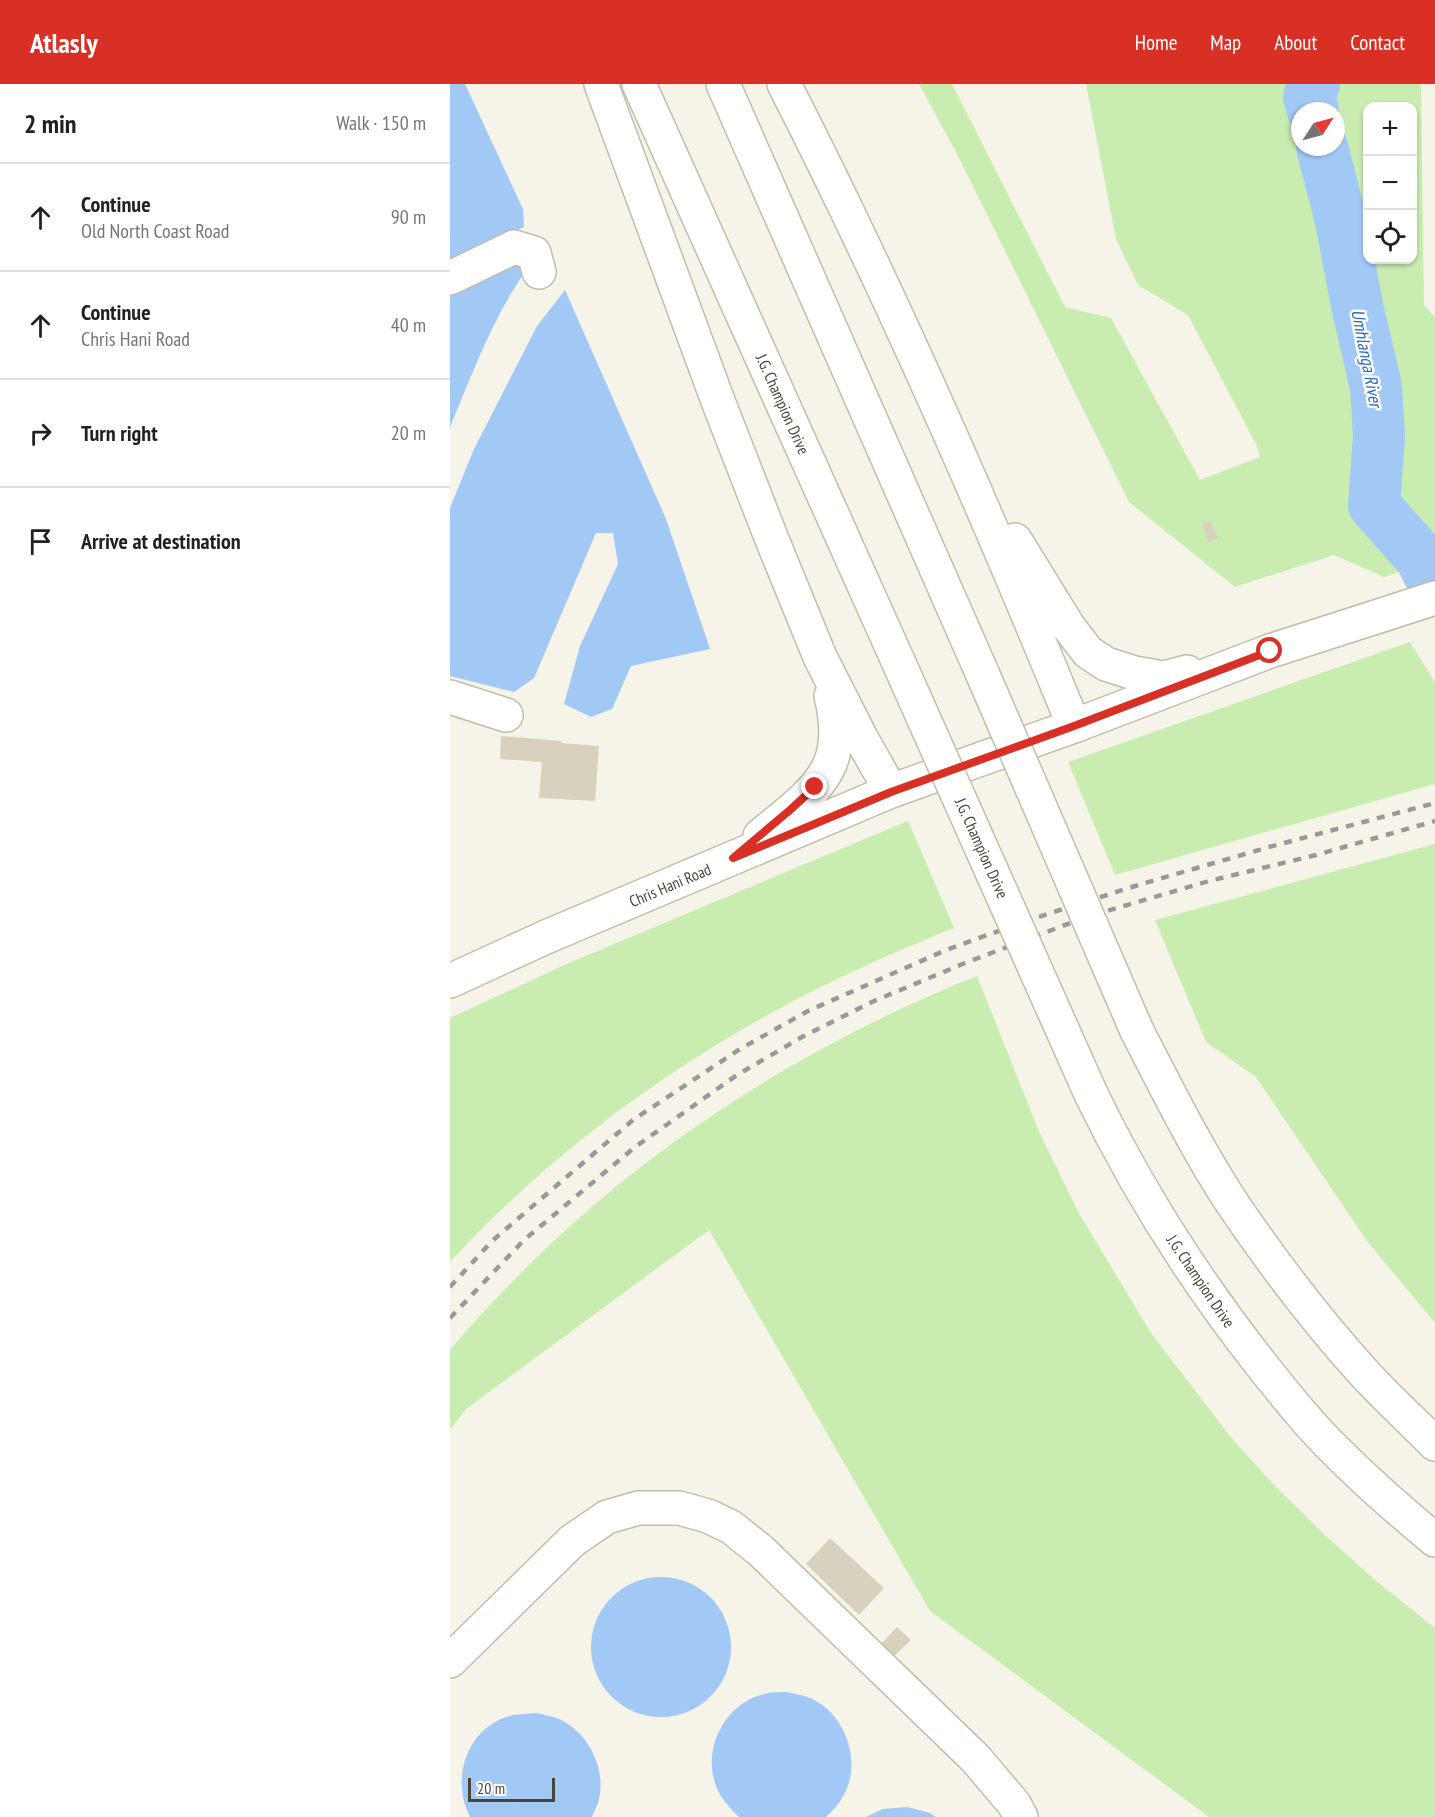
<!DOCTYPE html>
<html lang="en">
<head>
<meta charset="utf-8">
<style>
	body { margin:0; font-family:"PT Sans Narrow",sans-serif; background:#f6f6f6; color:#202124 }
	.controls { position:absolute; right:18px; top:18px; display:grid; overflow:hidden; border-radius:12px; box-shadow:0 2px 4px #0004 }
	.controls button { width:54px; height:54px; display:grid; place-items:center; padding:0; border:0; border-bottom:2px solid #e0e0e0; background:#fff; color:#202124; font:30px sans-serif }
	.compass { position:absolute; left:841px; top:18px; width:54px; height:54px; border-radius:50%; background:#fff; box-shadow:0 2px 4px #0004; rotate:54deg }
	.scale { position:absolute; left:18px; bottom:15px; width:87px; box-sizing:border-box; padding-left:6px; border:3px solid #4a4537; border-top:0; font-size:16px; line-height:21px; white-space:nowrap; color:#4a4537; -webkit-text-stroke:4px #fff; paint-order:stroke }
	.stop { position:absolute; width:18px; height:18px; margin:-14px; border:4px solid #d93025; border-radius:50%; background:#fff }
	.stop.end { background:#d93025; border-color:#fff; box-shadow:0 2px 6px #0008 }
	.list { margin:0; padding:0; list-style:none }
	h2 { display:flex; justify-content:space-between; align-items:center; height:78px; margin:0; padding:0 24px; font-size:26px }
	h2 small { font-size:20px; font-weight:400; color:#757577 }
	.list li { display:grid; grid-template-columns:39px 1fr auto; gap:18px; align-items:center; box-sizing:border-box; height:108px; padding:0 24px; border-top:2px solid #e0e0e0 }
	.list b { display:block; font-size:22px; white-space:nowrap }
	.list p { margin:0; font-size:20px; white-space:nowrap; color:#757577 }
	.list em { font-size:20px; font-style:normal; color:#757577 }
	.icon { flex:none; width:33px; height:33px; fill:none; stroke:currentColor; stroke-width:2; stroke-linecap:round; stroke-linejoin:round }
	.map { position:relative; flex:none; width:985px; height:1733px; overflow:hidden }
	header { display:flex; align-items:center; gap:36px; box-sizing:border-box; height:84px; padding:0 30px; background:#d93025; color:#fff }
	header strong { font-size:28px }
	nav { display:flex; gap:33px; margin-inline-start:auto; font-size:21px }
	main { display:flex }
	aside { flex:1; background:#fff }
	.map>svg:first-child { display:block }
	.green { fill:#c9ecb0; fill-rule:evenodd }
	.water { fill:#a2c9f6 }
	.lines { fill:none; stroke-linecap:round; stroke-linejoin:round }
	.river { stroke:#a2c9f6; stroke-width:52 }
	.building { fill:#d8d1be }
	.minor-casing { stroke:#c2bdab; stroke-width:36 }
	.minor { stroke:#fff; stroke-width:33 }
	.rail { stroke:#999; stroke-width:4.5; stroke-dasharray:8 8; stroke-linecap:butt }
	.minor-bridge-casing { stroke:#c2bdab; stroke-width:36; stroke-linecap:butt }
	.minor-bridge { stroke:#fff; stroke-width:33 }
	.route { stroke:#d93025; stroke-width:8 }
	.labels { text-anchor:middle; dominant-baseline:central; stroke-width:5; stroke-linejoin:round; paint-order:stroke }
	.street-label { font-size:16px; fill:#4a4537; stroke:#fff }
	.water-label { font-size:18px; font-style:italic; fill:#276bbf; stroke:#fff }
</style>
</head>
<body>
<header>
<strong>Atlasly</strong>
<nav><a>Home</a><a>Map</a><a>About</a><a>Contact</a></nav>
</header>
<main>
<aside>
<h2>2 min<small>Walk · 150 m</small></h2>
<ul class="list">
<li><svg class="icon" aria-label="ahead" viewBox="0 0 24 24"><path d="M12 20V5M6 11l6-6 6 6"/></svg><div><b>Continue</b><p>Old North Coast Road</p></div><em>90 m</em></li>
<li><svg class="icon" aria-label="ahead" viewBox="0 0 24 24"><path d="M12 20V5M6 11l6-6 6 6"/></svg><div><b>Continue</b><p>Chris Hani Road</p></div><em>40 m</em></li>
<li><svg class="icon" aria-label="right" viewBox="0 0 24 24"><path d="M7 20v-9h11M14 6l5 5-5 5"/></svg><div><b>Turn right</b></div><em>20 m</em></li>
<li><svg class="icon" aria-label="arrive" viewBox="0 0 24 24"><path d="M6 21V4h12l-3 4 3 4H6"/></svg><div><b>Arrive at destination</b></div></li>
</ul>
</aside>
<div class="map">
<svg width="985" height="1733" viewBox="0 0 985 1733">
	<rect width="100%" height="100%" fill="#f6f4e9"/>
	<path class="green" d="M 469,0 L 502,0 L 615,223 L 661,234 L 750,396 L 810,373 L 807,362 L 738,231 L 688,201 L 666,155 L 636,0 L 971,0 L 974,221 L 985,233 L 985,475 L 934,493 L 884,471 L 785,503 L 679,418 L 507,70 ZM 918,22 L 962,22 L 962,176 L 918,176 ZM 850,27 L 886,27 L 886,63 L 850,63 Z
		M 960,558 L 985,598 L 985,700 L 665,791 L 618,678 Z
		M 458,737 L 504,844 C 459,862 415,881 371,903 C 234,971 104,1065 0,1178 L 0,934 L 121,878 Z
		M 985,760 L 985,1239 L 917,1157 L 806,993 L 756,958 L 705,836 Z
		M 527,892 L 590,1050 L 630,1131 L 701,1249 L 783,1356 L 828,1405 L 876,1452 L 925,1496 L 985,1544 L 985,1733 L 759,1733 L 480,1527 L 259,1146 L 16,1325 L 0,1346 L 0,1266 C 27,1233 57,1203 87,1173 C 213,1051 364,957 527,892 Z"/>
	<path class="water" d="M 0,0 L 15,0 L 73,125 L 74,143 L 0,178 Z
		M 69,178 L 75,188 C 42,235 22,291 0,343 L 0,202 Z
		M 115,206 L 216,435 L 260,565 L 181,582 L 162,625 L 141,633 L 114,620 L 130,562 L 168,480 L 163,449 L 146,449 L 84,594 L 64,608 L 0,592 L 0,424 L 24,365 L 87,242 Z
		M141 1563a70 70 0 1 1 140 0a70 70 0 1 1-140 0Z
		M 337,1608 C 345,1610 353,1611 360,1614 C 389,1626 407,1663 400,1694 C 397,1710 387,1723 376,1733 L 289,1733 C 279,1723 269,1713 265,1699 C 253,1662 276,1619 314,1610 C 321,1608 330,1608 337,1608 Z
		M 86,1629 C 94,1631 102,1632 109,1635 C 139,1649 156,1684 149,1715 C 148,1721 144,1727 142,1733 L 20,1733 C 0,1694 17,1642 63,1631 C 70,1630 79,1630 86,1629 Z
		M 457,1723 L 480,1729 L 486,1733 L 416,1733 L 433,1725 Z"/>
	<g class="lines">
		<path class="river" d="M 863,27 L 859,13 L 864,0
			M 872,63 L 891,137 L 908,226 L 926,303 L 929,352 L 924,421 L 971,474 L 985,502"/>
	</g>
	<path class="building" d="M 760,437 L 768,454 L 759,458 L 751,440 Z
		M 51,652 L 112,657 L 111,659 L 149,662 L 145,717 L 89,714 L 92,678 L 50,675 Z
		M 380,1454 L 434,1504 L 409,1531 L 356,1480 Z
		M 447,1543 L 461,1556 L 444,1572 L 431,1560 Z"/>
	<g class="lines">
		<defs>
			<path id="minor" d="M 151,0 L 268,317 L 321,453 L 370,573 L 411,654 L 441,707
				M 189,0 L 448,577
				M 273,0 L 533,591
				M 334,0 C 441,209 535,424 624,642
				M 0,194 L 64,163 L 84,169 L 89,188
				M 565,456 L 618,542 L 638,568 L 656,580 L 684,589 L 714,594 L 737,588
				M 0,613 L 56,631
				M 310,752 C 331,734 364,711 377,686 C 389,665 387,635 381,612
				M 0,897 L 96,853 L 441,707 L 624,642 L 820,567 L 985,514
				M 687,947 C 717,1005 746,1064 782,1119 C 822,1178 866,1236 914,1289 C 936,1313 961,1336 985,1360
				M 641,1010 C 687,1105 744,1195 810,1279 C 834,1309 859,1341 887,1368 C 918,1399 951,1428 985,1456
				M 0,1577 L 122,1457 L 157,1433 L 188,1424 L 229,1424 L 258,1432 L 281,1443 L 311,1467 L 526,1675 L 564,1720 L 571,1733"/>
		</defs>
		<use href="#minor" class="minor-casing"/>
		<use href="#minor" class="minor"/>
		<path class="rail" d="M 0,1203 L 42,1157 L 183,1036 L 290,965 L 358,927 L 496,866 L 579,836 L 685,802 L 819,763 L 985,719
			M 0,1234 L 74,1156 L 185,1063 L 287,991 L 352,953 L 424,917 L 515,879 L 636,833 L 759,797 L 866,771 L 985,737"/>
		<defs>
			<path id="minor-bridge" d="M 448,577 L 641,1010
				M 533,591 L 687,947"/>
		</defs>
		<use href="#minor-bridge" class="minor-bridge-casing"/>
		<use href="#minor-bridge" class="minor-bridge"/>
	</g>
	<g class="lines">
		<path class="route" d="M 365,703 L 340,726 L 283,774 L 441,708 L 624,642 L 820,567"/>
	</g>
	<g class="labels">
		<g class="street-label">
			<text transform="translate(333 320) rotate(66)">J.G. Champion Drive</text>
			<text transform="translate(532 764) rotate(66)">J.G. Champion Drive</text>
			<text transform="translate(220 801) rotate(-23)">Chris Hani Road</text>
			<text transform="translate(751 1197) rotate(56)">J.G. Champion Drive</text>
		</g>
		<g class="water-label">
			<text transform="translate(917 274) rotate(79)">Umhlanga River</text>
		</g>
	</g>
</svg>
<div class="controls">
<button>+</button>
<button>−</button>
<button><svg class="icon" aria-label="locate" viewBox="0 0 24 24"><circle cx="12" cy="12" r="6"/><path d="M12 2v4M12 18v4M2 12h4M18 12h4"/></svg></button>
</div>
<svg class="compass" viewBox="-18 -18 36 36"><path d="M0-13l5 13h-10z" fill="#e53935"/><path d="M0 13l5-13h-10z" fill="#757577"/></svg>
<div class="scale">20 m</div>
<div class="stop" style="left:820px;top:567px"></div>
<div class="stop end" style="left:365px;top:703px"></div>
</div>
</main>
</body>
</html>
